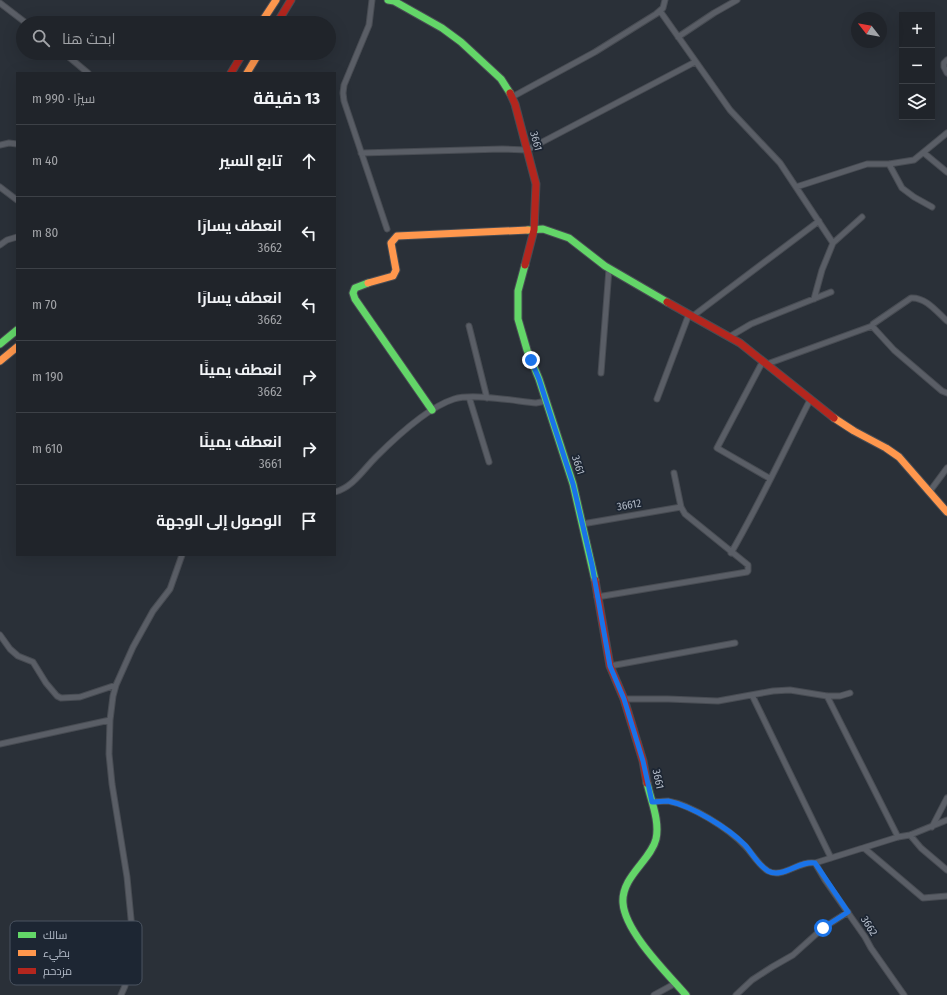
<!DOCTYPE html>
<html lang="ar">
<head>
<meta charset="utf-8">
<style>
	body { margin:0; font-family:"Fira Sans Condensed",Cairo,sans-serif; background:#282c32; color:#f1f3f6; direction:rtl }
	.controls { position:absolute; right:12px; top:12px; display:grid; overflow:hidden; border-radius:0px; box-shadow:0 4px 16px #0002 }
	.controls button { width:36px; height:36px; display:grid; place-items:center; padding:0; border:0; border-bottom:1px solid #3d4147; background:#20242a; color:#f1f3f6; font:20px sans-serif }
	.compass { position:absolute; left:851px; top:12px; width:36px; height:36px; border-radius:50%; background:#20242a; box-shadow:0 4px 16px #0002; rotate:301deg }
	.stop { position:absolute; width:12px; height:12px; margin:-9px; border:3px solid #1a73e8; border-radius:50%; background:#fff }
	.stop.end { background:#1a73e8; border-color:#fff; box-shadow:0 1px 4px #0008 }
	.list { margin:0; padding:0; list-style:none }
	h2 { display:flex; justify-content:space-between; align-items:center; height:52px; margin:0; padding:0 16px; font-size:17px }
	h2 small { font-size:13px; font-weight:400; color:#a2a4a8 }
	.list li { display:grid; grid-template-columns:26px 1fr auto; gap:12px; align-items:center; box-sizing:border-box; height:72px; padding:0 16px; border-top:1px solid #3d4147 }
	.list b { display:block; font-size:15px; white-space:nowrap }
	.list p { margin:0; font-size:13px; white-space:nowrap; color:#a2a4a8 }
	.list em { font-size:13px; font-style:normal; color:#a2a4a8 }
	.icon { flex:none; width:22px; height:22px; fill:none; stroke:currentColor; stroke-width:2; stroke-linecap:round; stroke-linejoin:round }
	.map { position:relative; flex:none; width:947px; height:995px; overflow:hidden; direction:ltr }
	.search { position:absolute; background:#20242a; box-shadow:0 4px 16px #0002; left:16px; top:16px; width:320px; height:44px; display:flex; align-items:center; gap:10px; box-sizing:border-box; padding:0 14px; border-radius:22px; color:#a2a4a8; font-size:15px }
	.panel { position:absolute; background:#20242a; box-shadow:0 4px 16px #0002; left:16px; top:72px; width:320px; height:484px; border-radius:0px; direction:rtl }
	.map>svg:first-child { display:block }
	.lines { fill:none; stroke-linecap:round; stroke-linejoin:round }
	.street-casing { stroke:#484c53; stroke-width:7 }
	.fast-casing { stroke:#484c53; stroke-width:9 }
	.slow-casing { stroke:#484c53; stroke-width:9 }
	.jam-casing { stroke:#484c53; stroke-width:9 }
	.street { stroke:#5a5e66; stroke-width:5 }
	.fast { stroke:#63d668; stroke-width:7 }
	.slow { stroke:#ff974d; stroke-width:7 }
	.jam { stroke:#b3261e; stroke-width:7 }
	.route { stroke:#1a73e8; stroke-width:5 }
	.labels { text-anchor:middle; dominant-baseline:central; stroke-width:3.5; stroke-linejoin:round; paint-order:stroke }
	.street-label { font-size:11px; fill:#b4bcc9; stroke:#1d2633 }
	.key { fill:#1d2633; stroke:#4a5360; stroke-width:1 }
	.key-label { font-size:11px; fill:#b4bcc9 }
</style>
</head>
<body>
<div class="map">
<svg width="947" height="995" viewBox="0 0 947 995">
	<rect width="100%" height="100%" fill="#2a3038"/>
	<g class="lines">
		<defs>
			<path id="street" d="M 372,0 L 369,25 L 344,85 L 343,93 L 344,101 L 387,229
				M 0,3 L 26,23
				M 660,11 L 730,110 L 780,163 L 833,243
				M 678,37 L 714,13 L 737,0
				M 64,53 L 88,73
				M 947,60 L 944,63 L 944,67 L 947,73
				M 512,97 L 595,52 L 656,14 L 663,8 L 665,0
				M 0,145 L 9,143 L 17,144
				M 361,153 L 502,149 L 527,150 L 695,62
				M 924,153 L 947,172
				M 889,164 L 902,188 L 914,197 L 932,207
				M 0,187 L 17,200
				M 796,187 L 867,164 L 889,164 L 914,160 L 947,133
				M 0,245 L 7,240 L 17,237
				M 814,299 L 822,270 L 833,243 L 862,217
				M 693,316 L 819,221
				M 469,326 L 487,398
				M 872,326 L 894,350 L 942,391 L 947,393
				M 729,337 L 751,324 L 831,292
				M 763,361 L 717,448 L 769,478
				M 767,364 L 872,326 L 873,324 L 911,298 C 926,297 937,312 947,321
				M 601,373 L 609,269
				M 469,397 L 489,462
				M 657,399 L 689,314
				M 930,491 L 947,468
				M 335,492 C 353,487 363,470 376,457 C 395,438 429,407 454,399 C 473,393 515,401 536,403 L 546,401
				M 582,524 L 681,507
				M 731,553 C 760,503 784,451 810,400
				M 597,597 L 747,572 L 748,571 L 748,565 L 685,514 L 681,507 L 674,473
				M 0,635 L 10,649 L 18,656 L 33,662 L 46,683 L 57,696 L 61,698 L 80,697 L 116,685
				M 610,666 L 735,643
				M 752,695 L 831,858
				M 827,696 L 898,837
				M 624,699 L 668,699 L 718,701 L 773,691 L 790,690 L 827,696 L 840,696 L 850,693
				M 0,744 L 110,720
				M 652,801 C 657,802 663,801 668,801 C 691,805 728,828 745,846 C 752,853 758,865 768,871 C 783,879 800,860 815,863 L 825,880 L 865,937 L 871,948 L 904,995
				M 932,827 L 947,798
				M 910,835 L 921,848 L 947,870
				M 864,848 L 923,898 L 947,896
				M 815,863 L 898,837 L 910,835 L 947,820
				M 121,995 L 125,986 L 126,972 L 132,929 L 127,877 L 112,784 L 109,754 L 110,720 L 113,696 L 116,685 L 133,647 L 153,611 L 170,589 L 182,555
				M 654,995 L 676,983
				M 736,995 L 752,980 L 772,967 L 793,955 L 823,928 L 848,912"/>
			<path id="fast" d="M 388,0 L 394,1 L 442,28 L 461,42 L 501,79 L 510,93
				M 528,230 L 543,229 L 569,238 L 605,266 L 667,302
				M 525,265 L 518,291 L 518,319 L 527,350 L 539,379 L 573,484 L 595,580
				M 368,283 L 355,288 L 353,293 L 355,299 L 432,410
				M 0,344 L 17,330
				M 647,783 C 651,801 660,821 656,839 C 651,860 621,877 623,903 C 625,932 667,973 686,995"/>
			<path id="slow" d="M 261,23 L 276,0
				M 247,73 L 259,53
				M 368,283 L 393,276 L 396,270 L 391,243 L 397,236 L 528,230
				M 0,361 L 17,347
				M 834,418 L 854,431 L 886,448 L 899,457 L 947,512"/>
			<path id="jam" d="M 277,23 L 291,0
				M 231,73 L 243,53
				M 510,93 L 515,104 L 536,184 L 534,230 L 525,265
				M 667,302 L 740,343 L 834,418
				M 595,580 L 610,666 L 624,699 L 643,761 L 647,783"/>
		</defs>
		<use href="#street" class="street-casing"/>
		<use href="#fast" class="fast-casing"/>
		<use href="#slow" class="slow-casing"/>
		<use href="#jam" class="jam-casing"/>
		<use href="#street" class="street"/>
		<use href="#fast" class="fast"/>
		<use href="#slow" class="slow"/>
		<use href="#jam" class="jam"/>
	</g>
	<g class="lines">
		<path class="route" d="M 531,360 L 539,379 L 546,401 L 573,484 L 592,565 L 610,666 L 624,699 L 643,761 L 652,802 C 657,802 663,801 668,801 C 692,806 728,828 745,845 C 752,853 758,865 768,871 C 782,879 800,860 815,863 L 848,912 L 823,928"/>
	</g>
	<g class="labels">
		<g class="street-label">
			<text transform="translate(536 141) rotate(75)">3661</text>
			<text transform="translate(578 465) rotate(72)">3661</text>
			<text transform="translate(629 505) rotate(-10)">36612</text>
			<text transform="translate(658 779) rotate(78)">3661</text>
			<text transform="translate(869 926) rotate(58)">3662</text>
		</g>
	</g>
	<rect x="10" y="921" width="132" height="64" rx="6" class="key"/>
	<rect x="18" y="932" width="18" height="6" fill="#63d668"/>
	<rect x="18" y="950" width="18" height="6" fill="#ff974d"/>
	<rect x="18" y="968" width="18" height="6" fill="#b3261e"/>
	<g class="key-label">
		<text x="43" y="939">سالك</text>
		<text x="43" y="957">بطيء</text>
		<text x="43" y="975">مزدحم</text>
	</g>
</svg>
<div class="controls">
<button>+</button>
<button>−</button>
<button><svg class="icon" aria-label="layers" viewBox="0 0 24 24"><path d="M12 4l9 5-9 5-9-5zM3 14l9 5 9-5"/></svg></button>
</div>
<svg class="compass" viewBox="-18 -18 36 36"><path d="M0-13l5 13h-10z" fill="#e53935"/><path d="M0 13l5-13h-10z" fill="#a2a4a8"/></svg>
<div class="stop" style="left:823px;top:928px"></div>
<div class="stop end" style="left:531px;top:360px"></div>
<div class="search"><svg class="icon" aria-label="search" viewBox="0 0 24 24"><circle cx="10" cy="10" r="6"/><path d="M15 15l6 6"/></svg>ابحث هنا</div>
<section class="panel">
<h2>13 دقيقة<small>سيرًا · 990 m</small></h2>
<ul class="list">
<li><svg class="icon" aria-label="ahead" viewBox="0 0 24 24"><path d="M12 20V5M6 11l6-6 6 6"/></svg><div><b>تابع السير</b></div><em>40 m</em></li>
<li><svg class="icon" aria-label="left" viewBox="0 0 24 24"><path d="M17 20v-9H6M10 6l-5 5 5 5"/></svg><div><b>انعطف يسارًا</b><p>3662</p></div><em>80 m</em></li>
<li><svg class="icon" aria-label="left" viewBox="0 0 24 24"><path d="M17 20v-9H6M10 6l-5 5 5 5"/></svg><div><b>انعطف يسارًا</b><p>3662</p></div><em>70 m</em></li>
<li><svg class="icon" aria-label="right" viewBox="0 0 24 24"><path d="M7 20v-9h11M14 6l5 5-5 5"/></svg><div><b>انعطف يمينًا</b><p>3662</p></div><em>190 m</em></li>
<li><svg class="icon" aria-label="right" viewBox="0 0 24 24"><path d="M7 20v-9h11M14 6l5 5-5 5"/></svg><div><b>انعطف يمينًا</b><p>3661</p></div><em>610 m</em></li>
<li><svg class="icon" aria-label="arrive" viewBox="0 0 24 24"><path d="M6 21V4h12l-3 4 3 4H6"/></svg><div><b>الوصول إلى الوجهة</b></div></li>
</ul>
</section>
</div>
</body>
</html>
